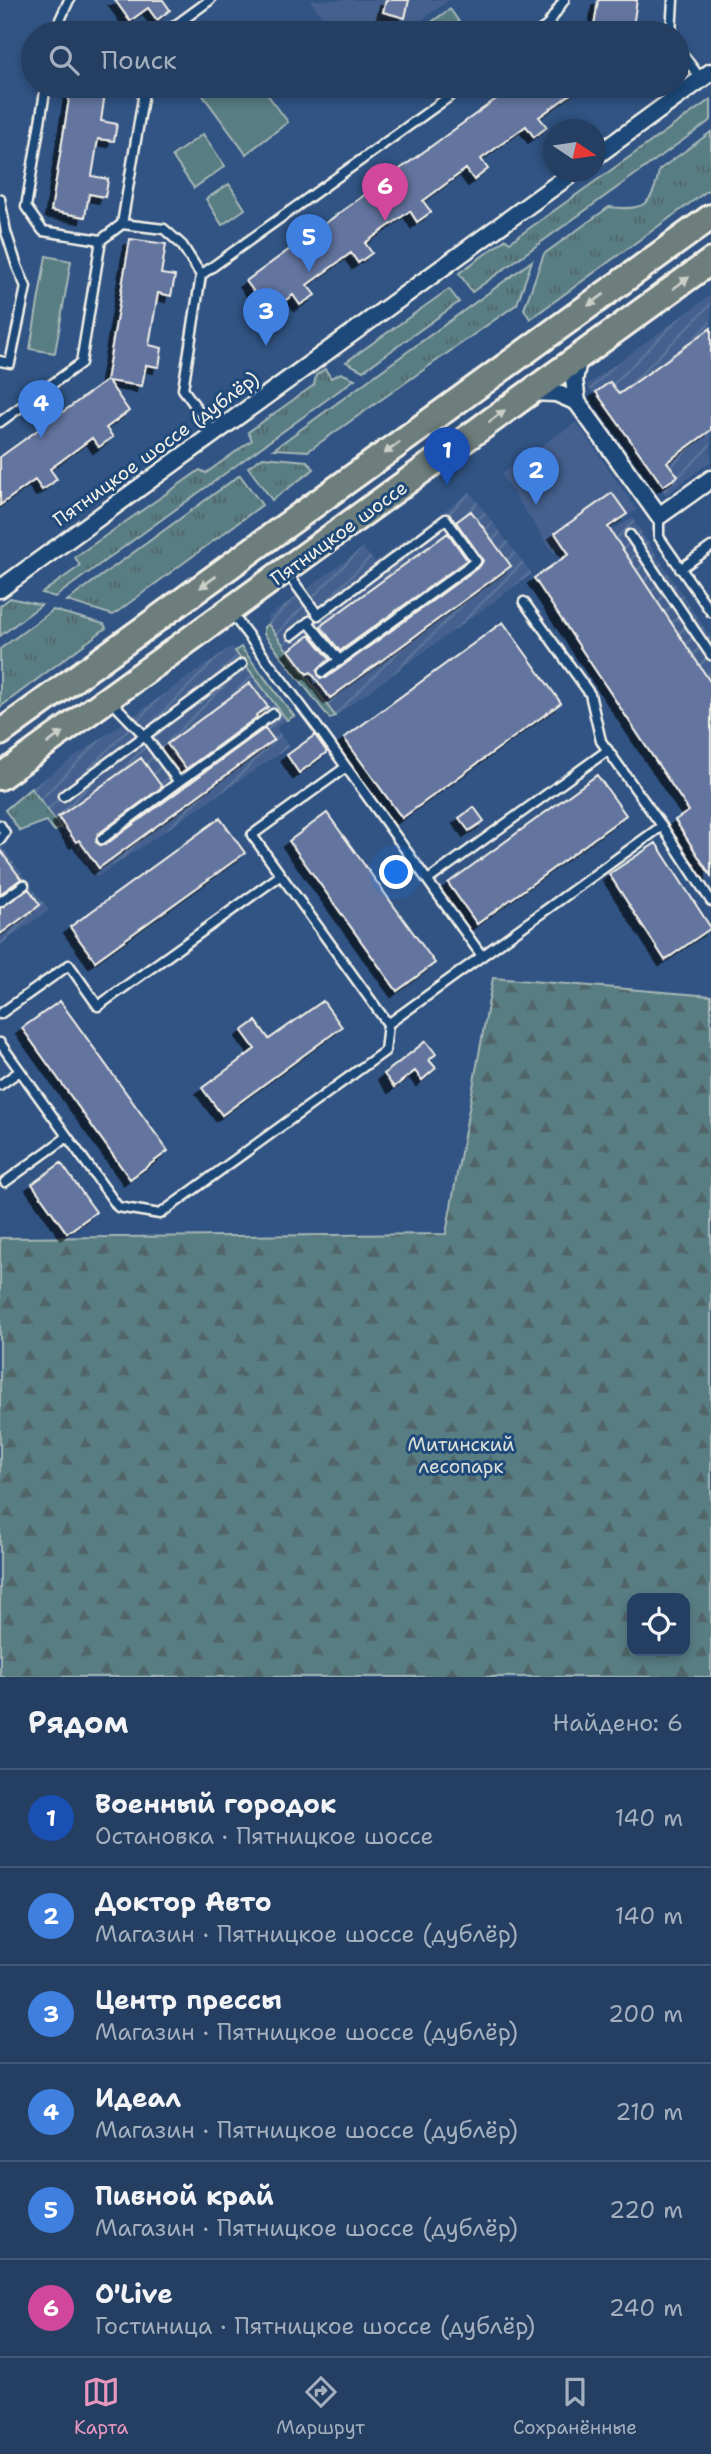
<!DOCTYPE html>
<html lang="ru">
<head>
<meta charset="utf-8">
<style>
	body { margin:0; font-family:"Shantell Sans",sans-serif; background:#314a6c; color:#f1f3f6 }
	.controls { position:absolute; right:21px; bottom:21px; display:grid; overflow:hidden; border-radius:14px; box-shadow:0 4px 10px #0003 }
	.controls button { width:63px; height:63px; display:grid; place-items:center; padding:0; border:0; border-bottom:2px solid #425878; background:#253f63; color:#f1f3f6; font:35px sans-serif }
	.compass { position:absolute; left:543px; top:119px; width:63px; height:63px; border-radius:50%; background:#253f63; box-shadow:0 4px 10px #0003; rotate:103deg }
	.you { position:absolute; left:397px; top:873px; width:24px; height:24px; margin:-18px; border:5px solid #fff; border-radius:50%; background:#1a73e8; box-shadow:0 0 0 10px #1a73e833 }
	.badge { display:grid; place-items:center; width:46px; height:46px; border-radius:50%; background:#e797bd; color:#fff; font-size:23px; font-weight:700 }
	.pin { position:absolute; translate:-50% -58px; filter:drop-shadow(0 2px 4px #0008) }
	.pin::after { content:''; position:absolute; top:37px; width:24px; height:21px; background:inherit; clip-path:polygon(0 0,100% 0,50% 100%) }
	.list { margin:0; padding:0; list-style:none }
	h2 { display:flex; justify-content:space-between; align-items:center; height:91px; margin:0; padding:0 28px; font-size:30px }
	h2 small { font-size:23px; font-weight:400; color:#a3afbe }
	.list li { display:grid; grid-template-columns:46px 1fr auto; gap:21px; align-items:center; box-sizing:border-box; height:98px; padding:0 28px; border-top:2px solid #425878 }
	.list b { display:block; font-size:26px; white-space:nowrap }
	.list p { margin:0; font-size:23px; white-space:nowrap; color:#a3afbe }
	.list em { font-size:23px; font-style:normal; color:#a3afbe }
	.icon { flex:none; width:38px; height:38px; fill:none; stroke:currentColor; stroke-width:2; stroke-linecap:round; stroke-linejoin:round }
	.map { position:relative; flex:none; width:711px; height:1677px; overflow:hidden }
	.search { position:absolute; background:#253f63; box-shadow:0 4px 10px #0003; left:21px; right:21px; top:21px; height:77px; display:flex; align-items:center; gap:18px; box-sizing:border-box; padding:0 24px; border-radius:38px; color:#a3afbe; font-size:26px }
	.sheet { height:679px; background:#253f63 }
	nav { display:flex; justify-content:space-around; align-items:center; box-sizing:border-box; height:98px; border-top:2px solid #425878; background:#253f63; font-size:19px; color:#a3afbe }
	nav a { display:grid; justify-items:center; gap:4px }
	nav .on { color:#e797bd }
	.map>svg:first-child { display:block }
	.built { fill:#44618e }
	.industrial { fill:url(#industrial-furrows) }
	.grass { fill:url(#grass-tufts); stroke:#a6b7b6; stroke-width:2 }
	.forest { fill:url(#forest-firs); stroke:#a6b7b6; stroke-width:2; fill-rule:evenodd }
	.green { fill:#587d83; stroke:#a6b7b6; stroke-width:2 }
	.building { fill:#63749f; stroke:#f4f1e8; stroke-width:2; filter:url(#shadow) }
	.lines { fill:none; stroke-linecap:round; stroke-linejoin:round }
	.lane-casing { stroke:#f4f1e8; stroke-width:13 }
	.street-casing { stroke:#f4f1e8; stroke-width:21 }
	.primary-casing { stroke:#f4f1e8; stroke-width:30 }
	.lane { stroke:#1f4a7a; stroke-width:8 }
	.street { stroke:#1f4a7a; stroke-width:16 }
	.primary { stroke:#6d7e7c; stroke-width:24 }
	.oneway { fill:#cccec8 }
	.labels { text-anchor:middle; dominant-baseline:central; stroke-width:6; stroke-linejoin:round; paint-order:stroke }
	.street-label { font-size:19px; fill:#f4f1e8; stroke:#1f4a7a }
	.park-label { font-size:19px; fill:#dde0d9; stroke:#1f4a7a }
</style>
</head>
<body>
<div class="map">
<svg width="711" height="1677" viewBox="0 0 711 1677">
	<defs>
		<pattern id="industrial-furrows" width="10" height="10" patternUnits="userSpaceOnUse" patternTransform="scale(1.75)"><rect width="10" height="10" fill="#44618e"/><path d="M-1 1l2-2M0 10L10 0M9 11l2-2" fill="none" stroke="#60789e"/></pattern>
		<pattern id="grass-tufts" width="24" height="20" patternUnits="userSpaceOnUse" patternTransform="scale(1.75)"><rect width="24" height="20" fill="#587d83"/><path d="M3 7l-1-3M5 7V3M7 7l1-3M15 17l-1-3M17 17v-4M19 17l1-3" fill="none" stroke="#516568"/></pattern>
		<pattern id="forest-firs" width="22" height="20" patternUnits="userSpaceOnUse" patternTransform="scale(1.75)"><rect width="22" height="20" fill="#587d83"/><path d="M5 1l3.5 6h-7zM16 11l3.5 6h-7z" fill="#516568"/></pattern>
		<filter id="shadow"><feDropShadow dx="-6" dy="6" stdDeviation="0" flood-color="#0009"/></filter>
	</defs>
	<rect width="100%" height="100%" fill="#315484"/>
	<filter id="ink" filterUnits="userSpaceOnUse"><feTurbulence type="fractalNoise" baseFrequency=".0143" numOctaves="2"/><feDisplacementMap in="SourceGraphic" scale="14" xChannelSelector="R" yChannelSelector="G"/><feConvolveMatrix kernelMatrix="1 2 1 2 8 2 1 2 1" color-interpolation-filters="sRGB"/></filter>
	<g filter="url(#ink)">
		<path class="built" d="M 310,0 L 449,0 L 404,33 L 334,33 Z
			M 576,422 L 637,510 L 569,555 L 563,547 L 553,553 L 501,474 Z"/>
		<path class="industrial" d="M 711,295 L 711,461 L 666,495 L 587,385 Z
			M 470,492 L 532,574 L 335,716 L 268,624 L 268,617 L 363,548 L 375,562 Z
			M 632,518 L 711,638 L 711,766 L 571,555 Z
			M 232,646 L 287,720 L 276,728 L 289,747 L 97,877 L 31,788 Z
			M 0,844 L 49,910 L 0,945 Z"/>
		<path class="grass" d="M 711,99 L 711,120 L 472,292 L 459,273 L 506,239 L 510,242 Z
			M 711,132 L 711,188 L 530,319 L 524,309 L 544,254 L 609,207 C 643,211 653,206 659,170 Z
			M 532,261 L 517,304 L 308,451 L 274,449 Z
			M 449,289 L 459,302 L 363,371 L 346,362 Z
			M 325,369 L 331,378 L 341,373 L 355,379 L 55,597 L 42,593 L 80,566 L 75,557 L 200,470 L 206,473 L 252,440 L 248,432 L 314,385 L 316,375 Z
			M 263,457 L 307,461 L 314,469 L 272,500 L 248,467 Z
			M 240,475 L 262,505 L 113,615 L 67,601 Z
			M 10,598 L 41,605 L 0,636 L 0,606 Z
			M 53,610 L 104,624 L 106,628 L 0,707 L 0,649 Z
			M 268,624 L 335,716 L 330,719 L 264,634 L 264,627 Z
			M 241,647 L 294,716 L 287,720 L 235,651 Z
			M 31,788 L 61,828 L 55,831 L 46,821 L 20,831 L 5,810 Z"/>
		<path class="forest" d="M 493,978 L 711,996 L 711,1677 L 0,1677 L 0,1238 L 446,1234 ZM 632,1598 L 685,1598 L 685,1651 L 632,1651 Z"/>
		<path class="green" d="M 450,9 L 467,33 L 416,33 Z
			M 196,86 L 261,86 L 288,122 L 246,154 Z
			M 203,134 L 225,166 L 194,188 L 172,156 Z
			M 229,184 L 245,209 L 222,225 L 206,199 Z
			M 46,256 L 71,261 L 55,353 L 30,349 Z"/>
		<path class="building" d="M 115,0 L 163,0 L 170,10 L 157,20 L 148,8 L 130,21 Z
			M 386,0 L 409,0 L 405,18 L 383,12 Z
			M 598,0 L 637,0 L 632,33 L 619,30 L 618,33 L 593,33 Z
			M 71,86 L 106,86 L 101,121 L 117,124 L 114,141 L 98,139 L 92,176 L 108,179 L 107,187 L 105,197 L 89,194 L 85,217 L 51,211 Z
			M 514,86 L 582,86 L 539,117 L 547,127 L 534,137 L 526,126 L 481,159 L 488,169 L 474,180 L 466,169 L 423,201 L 431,212 L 417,222 L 410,211 L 365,243 L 372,253 L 358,263 L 351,253 L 307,285 L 315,295 L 300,305 L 293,295 L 269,312 L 246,281 Z
			M 130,239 L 166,244 L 161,274 L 175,276 L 171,296 L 158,293 L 149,345 L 162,348 L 159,367 L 146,365 L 142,386 L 108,381 L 129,411 L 106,428 L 113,437 L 99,447 L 92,438 L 50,469 L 57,479 L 50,485 L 42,490 L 35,480 L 0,505 L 0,457 L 106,381 Z
			M 711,328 L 711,430 L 667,462 L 678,476 L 663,486 L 596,392 L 610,382 L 619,394 Z
			M 612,493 L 627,514 L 608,527 L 711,683 L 711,876 L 675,820 L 689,811 L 534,578 L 569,554 L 555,533 Z
			M 471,511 L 511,566 L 330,698 L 311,672 L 307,674 L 289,650 L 310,635 L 330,659 L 317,670 L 320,678 L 326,678 L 480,566 L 483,561 L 481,557 L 456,522 Z
			M 448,533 L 467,560 L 340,651 L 321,627 L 323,624 Z
			M 503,622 L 561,703 L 402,818 L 344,738 Z
			M 250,683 L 268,707 L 256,715 L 257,717 L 186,769 L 167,744 Z
			M 265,728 L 274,740 L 99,868 L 79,840 L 76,842 L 58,817 L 141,758 L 162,787 L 98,834 L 96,842 L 100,845 L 105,845 Z
			M 315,735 L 327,752 L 299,773 L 287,755 Z
			M 597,775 L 626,815 L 477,924 L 448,883 Z
			M 474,807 L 484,821 L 469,831 L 459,818 Z
			M 327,813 L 435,963 L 397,991 L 289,841 Z
			M 220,818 L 245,853 L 95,961 L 70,927 Z
			M 656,843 L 711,928 L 665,960 L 609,874 Z
			M 0,850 L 21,879 L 0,894 Z
			M 29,889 L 40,905 L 0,934 L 0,908 Z
			M 60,1001 L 168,1151 L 130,1179 L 22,1028 Z
			M 323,1001 L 342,1027 L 222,1115 L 202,1088 L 255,1049 L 242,1031 L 256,1021 L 269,1039 Z
			M 426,1041 L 436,1054 L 429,1060 L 436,1068 L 422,1080 L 415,1071 L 394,1087 L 384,1074 Z
			M 61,1163 L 96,1212 L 67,1233 L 32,1184 Z"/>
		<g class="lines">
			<defs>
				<path id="lane" d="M 54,33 L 69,0
					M 165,33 L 210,0
					M 537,33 L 547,26 L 564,0
					M 671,33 L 673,0
					M 678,48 L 701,79
					M 46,86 L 26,207 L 43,231 L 101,240 L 122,224 L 145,86
					M 0,199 L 6,232 L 17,266 L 26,287 L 10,363 L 0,361
					M 122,224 L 164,229 L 182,245 L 201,275 L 183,389 L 214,432
					M 201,275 L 464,86
					M 0,422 L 81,363 L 101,240
					M 659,516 L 659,537 L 711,612
					M 630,535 L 711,655
					M 680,569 L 711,547
					M 288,574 L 318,615 L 446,519 L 476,561 L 323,672
					M 232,614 L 318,728 L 482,956 L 662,826 L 601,741 L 590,694 L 524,602
					M 308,622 L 340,661
					M 292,635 L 310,621
					M 111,701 L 144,735 L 179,782 L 273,714
					M 346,767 L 252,835 L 388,1024 L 482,956
					M 63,796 L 242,664
					M 0,825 L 5,833 L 0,840
					M 662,826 L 711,901
					M 102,839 L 179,782
					M 428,880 L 608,750
					M 0,902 L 24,885
					M 0,1014 L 69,965 L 98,1006 L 281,875
					M 0,1043 L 118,1207 L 160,1214 L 385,1051 L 388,1024
					M 0,1085 L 20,1071
					M 5,1182 L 67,1137"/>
				<path id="street" d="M 596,156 L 711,72
					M 579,356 L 574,380 L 577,402 L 659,516 L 711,479
					M 530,392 L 556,393 L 577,402
					M 0,589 L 574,172"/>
				<path id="primary" d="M 0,733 L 711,217
					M 0,777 C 238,607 473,432 711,261"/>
			</defs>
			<use href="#lane" class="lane-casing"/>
			<use href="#street" class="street-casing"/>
			<use href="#primary" class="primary-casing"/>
			<use href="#lane" class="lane"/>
			<use href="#street" class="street"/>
			<use href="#primary" class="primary"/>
		</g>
		<defs><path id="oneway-solid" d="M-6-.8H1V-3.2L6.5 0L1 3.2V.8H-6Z" transform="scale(1.75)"/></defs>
		<g class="oneway">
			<use href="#oneway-solid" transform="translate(681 283) rotate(-36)"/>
			<use href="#oneway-solid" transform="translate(596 300) rotate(144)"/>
			<use href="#oneway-solid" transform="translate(497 416) rotate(-37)"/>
			<use href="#oneway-solid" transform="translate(392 448) rotate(144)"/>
			<use href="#oneway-solid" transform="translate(208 582) rotate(144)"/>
			<use href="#oneway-solid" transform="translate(55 738) rotate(-36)"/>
		</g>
	</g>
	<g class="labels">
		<g class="street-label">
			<text transform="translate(156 449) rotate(-36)">Пятницкое шоссе (дублёр)</text>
			<text transform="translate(339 533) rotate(-36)">Пятницкое шоссе</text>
		</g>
		<g class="park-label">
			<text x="461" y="1444">Митинский<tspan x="461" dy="22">лесопарк</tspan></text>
		</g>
	</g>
</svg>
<div class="controls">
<button><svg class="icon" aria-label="locate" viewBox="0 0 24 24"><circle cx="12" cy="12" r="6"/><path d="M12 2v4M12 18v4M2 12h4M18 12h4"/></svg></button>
</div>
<svg class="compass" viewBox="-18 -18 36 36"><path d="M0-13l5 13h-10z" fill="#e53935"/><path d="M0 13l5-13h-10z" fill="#a3afbe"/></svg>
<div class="you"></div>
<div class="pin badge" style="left:447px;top:485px;background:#1a4fb4">1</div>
<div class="pin badge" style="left:536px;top:505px;background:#3f7fe0">2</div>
<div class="pin badge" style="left:266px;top:346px;background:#3f7fe0">3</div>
<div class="pin badge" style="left:41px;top:438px;background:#3f7fe0">4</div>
<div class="pin badge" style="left:309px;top:272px;background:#3f7fe0">5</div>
<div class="pin badge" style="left:385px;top:221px;background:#d1479c">6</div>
<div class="search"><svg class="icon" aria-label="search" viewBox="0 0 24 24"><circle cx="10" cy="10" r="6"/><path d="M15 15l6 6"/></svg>Поиск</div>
</div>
<section class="sheet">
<h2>Рядом<small>Найдено: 6</small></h2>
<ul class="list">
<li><span class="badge" style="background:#1a4fb4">1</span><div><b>Военный городок</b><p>Остановка · Пятницкое шоссе</p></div><em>140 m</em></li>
<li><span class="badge" style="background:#3f7fe0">2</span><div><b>Доктор Авто</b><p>Магазин · Пятницкое шоссе (дублёр)</p></div><em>140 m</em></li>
<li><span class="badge" style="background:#3f7fe0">3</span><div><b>Центр прессы</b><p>Магазин · Пятницкое шоссе (дублёр)</p></div><em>200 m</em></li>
<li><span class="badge" style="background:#3f7fe0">4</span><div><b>Идеал</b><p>Магазин · Пятницкое шоссе (дублёр)</p></div><em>210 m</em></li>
<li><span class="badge" style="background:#3f7fe0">5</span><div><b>Пивной край</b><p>Магазин · Пятницкое шоссе (дублёр)</p></div><em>220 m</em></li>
<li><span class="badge" style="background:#d1479c">6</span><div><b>O'Live</b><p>Гостиница · Пятницкое шоссе (дублёр)</p></div><em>240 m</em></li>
</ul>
</section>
<nav>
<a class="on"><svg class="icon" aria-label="map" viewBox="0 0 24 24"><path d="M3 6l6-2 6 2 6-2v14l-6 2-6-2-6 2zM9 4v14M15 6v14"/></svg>Карта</a>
<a><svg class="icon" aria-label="directions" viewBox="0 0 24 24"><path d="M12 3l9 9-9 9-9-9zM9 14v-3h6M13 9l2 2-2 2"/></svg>Маршрут</a>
<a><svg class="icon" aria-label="saved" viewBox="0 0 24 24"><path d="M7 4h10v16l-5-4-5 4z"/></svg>Сохранённые</a>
</nav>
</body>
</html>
